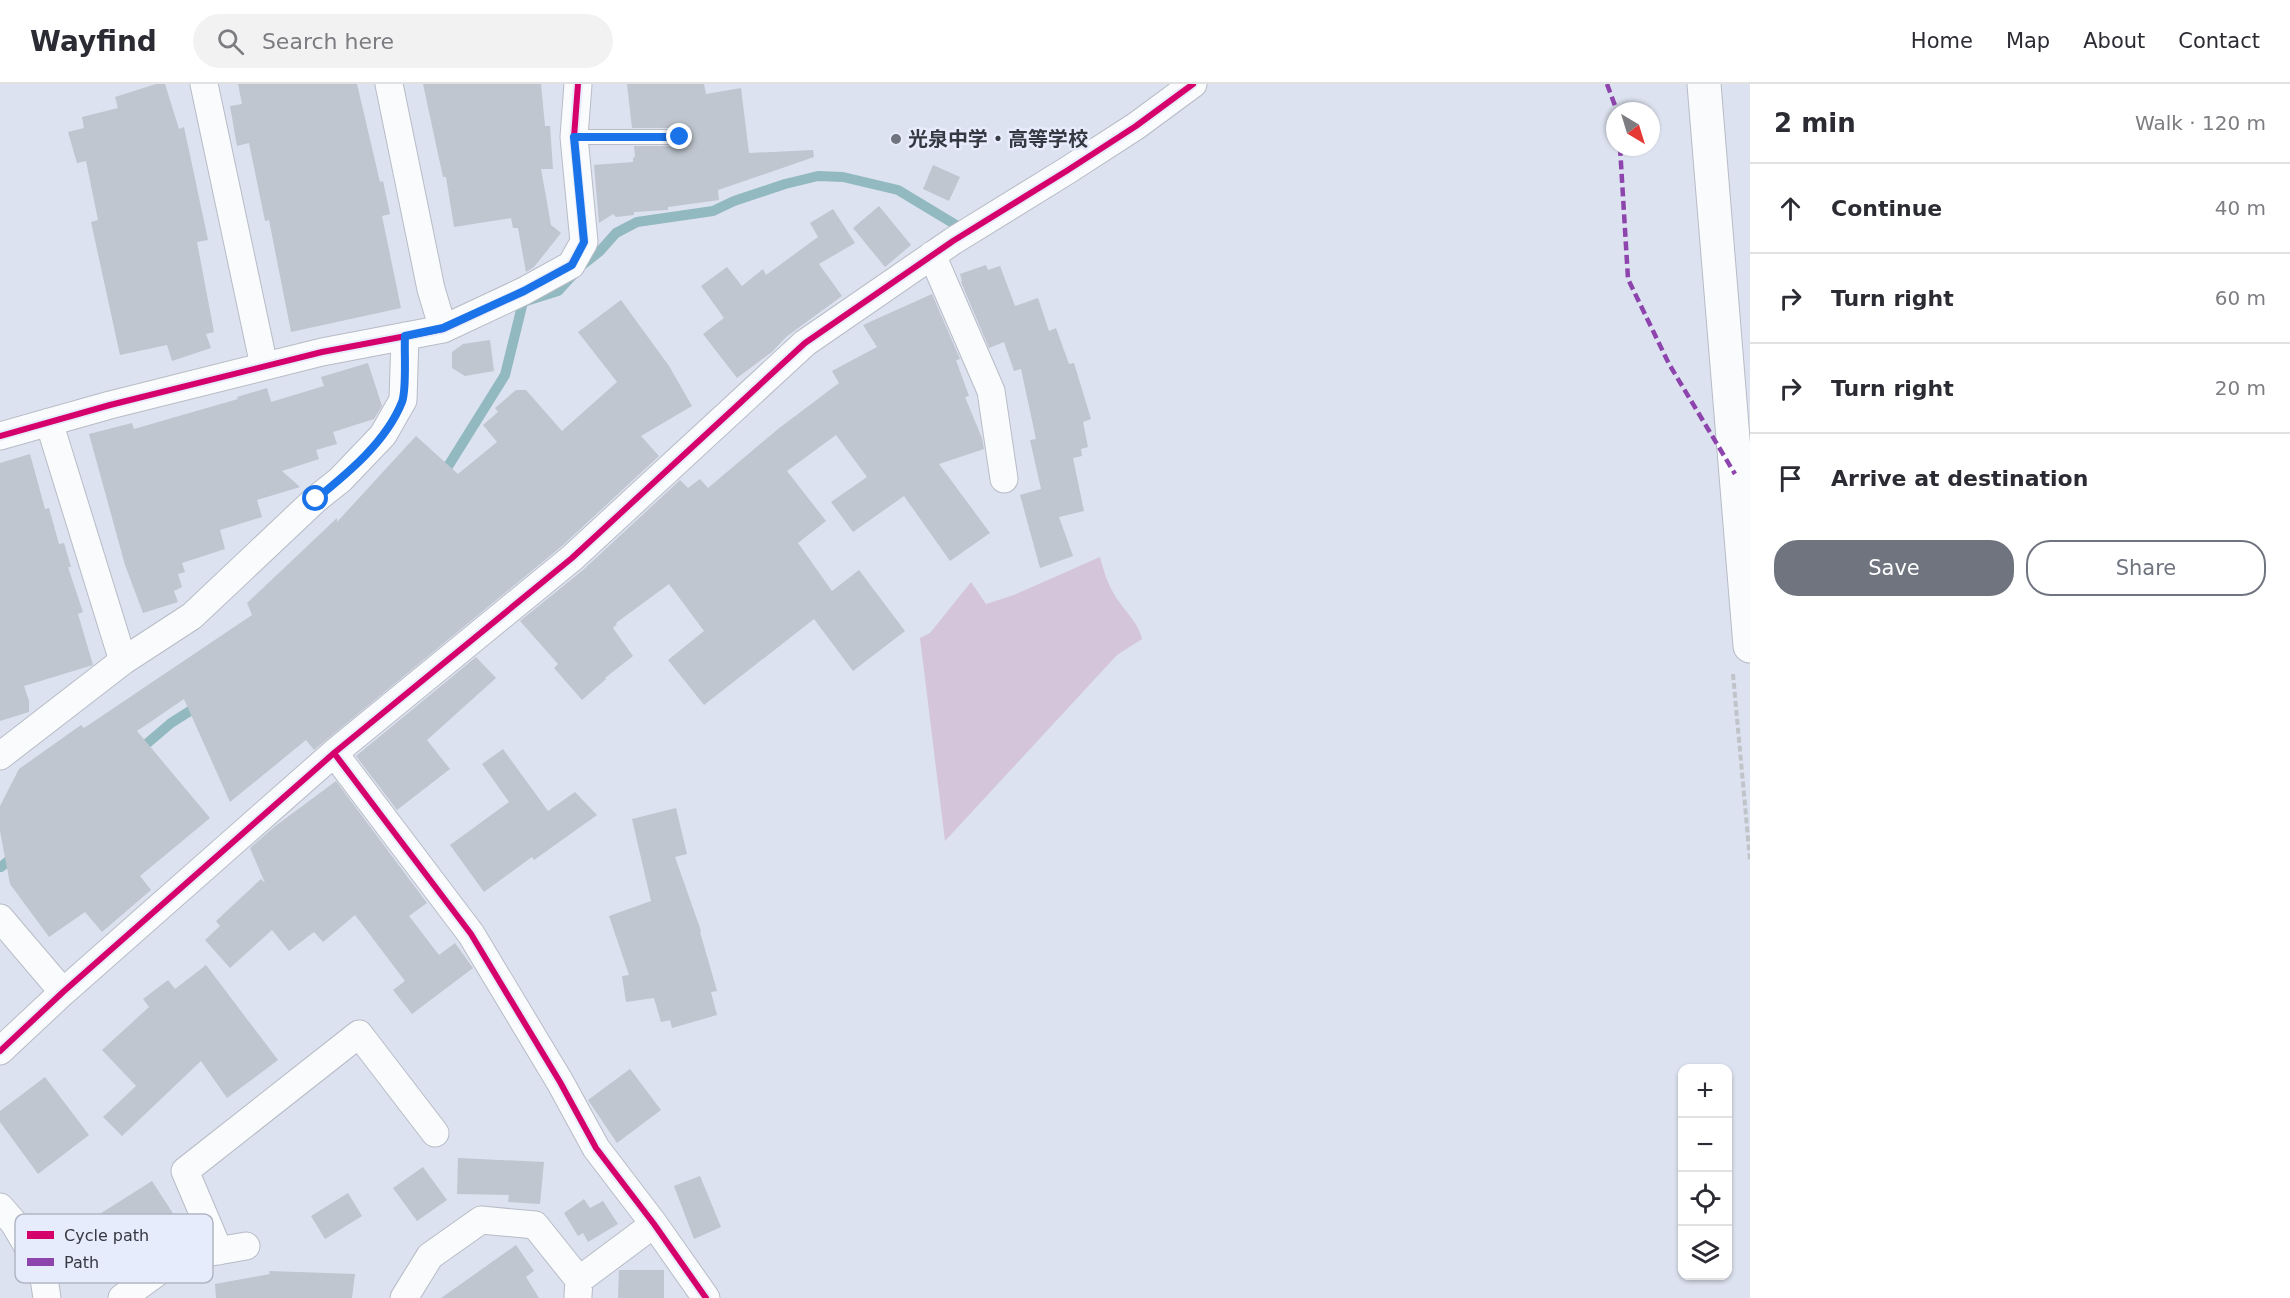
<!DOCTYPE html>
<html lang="en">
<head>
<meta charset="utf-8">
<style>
	body { margin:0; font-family:"DejaVu Sans","Noto Sans JP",sans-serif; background:#f2f2f3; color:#2b2b33 }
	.controls { position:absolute; right:18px; bottom:18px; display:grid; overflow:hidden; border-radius:12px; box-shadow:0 2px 4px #0004 }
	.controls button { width:54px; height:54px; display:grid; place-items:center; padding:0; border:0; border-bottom:2px solid #e1e1e2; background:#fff; color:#2b2b33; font:30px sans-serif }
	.compass { position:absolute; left:1606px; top:18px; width:54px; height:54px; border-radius:50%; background:#fff; box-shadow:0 2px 4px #0004; rotate:142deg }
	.stop { position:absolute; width:18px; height:18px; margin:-14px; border:4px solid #1a73e8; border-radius:50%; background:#fff }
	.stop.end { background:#1a73e8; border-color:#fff; box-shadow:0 2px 6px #0008 }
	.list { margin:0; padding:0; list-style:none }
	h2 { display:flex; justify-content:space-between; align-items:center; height:78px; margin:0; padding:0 24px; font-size:26px }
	h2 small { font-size:20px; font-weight:400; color:#7c7c81 }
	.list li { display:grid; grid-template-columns:39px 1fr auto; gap:18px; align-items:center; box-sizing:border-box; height:90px; padding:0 24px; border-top:2px solid #e1e1e2 }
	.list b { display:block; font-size:22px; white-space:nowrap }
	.list em { font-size:20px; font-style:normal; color:#7c7c81 }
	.actions { display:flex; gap:12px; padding:18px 24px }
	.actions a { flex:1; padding:14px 0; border:2px solid #6f747f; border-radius:24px; text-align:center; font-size:21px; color:#6f747f }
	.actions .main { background:#6f747f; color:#fff }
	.icon { flex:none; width:33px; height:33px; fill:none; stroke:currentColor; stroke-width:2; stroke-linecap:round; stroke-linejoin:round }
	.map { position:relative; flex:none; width:1750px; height:1214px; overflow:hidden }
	header { display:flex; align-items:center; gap:36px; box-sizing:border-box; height:84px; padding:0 30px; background:#fff; border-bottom:2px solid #e1e1e2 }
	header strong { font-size:28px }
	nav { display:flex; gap:33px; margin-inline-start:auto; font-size:21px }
	.search { width:420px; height:54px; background:#f2f2f3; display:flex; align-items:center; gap:15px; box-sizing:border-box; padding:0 21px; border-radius:33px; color:#7c7c81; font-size:22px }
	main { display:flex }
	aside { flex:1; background:#fff }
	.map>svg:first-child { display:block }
	.green { fill:#d4c5da }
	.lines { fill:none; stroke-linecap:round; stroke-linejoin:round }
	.stream { stroke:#92b9bf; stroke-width:10 }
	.building { fill:#bfc6cf }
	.lane-casing { stroke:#b7bcc6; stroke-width:16 }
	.street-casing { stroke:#b7bcc6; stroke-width:29 }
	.secondary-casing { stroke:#b7bcc6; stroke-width:35 }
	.path { stroke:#c0c3c8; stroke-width:4; stroke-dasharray:6 3; stroke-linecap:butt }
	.lane { stroke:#fafbfd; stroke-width:14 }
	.street { stroke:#fafbfd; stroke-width:27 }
	.secondary { stroke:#fafbfd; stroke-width:33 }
	.quiet { stroke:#8e44ad; stroke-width:4.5; stroke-dasharray:9 4.5; stroke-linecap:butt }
	.cycleway-casing { stroke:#e6ecfb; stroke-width:10 }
	.cycleway { stroke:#d6006c; stroke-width:6 }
	.route { stroke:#1a73e8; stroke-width:8 }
	.poi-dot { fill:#6f747f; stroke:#e6ecfb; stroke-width:2 }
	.labels { text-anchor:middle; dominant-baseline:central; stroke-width:5; stroke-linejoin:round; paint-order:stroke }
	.poi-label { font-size:20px; font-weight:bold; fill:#343942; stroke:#e6ecfb; text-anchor:start }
	.key { fill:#e6ecfb; stroke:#b1b6c4; stroke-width:1.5 }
	.key-label { font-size:16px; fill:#343942 }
</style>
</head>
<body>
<header>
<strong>Wayfind</strong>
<div class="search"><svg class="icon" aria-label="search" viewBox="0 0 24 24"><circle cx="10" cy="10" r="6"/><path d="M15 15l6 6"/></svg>Search here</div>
<nav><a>Home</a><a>Map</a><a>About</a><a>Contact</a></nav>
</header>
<main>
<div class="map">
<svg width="1750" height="1214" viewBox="0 0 1750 1214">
	<rect width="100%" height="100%" fill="#dce2ef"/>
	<path class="green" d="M 1100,473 C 1103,485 1107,498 1114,510 C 1123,526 1138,537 1142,555 L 1117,571 L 945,757 L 920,554 L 930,549 L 971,498 L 986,520 L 1014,511 Z"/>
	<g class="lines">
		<path class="stream" d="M 442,392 L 505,291 L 523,218 L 558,207 L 581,182 L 600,167 L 616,149 L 637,138 L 713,127 L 734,117 L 785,100 L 818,92 L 843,93 L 898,106 L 956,141
			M 137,668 L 171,639 L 201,620
			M 1,783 L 15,771"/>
	</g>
	<path class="building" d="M 156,0 L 165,0 L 179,45 L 184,43 L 208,156 L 197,158 L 214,248 L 206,250 L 211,264 L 172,277 L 167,261 L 120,271 L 91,138 L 98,136 L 86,77 L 77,79 L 68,48 L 84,44 L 82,33 L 118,24 L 115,13 Z
		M 238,0 L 357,0 L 380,98 L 383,97 L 390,130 L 382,132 L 401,224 L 291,248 L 269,136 L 265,137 L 249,59 L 237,62 L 230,22 L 242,20 Z
		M 423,0 L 541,0 L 545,42 L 550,42 L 553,85 L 541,85 L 551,141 L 561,149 L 534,183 L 526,188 L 518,144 L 513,144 L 511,134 L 454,143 L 446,93 L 443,93 Z
		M 627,0 L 704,0 L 706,10 L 741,4 L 749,69 L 813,66 L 814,73 L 718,106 L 719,116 L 668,123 L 668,126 L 634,128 L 634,131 L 616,133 L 613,130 L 599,139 L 594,81 L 633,78 L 633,74 L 635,73 L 634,62 L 681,62 L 687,58 L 689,54 L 687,48 L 681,44 L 632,44 Z
		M 933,81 L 960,93 L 949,117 L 923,105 Z
		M 879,122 L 911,161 L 885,183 L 853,144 Z
		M 833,125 L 855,159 L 819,180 L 842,212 L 786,253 L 773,267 L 737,294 L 703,250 L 724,234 L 701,202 L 727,183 L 742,202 L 763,185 L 766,191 L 818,153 L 810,139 Z
		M 986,181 L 988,186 L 1000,182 L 1015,222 L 1038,214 L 1049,247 L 1056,244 L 1069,280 L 1074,279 L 1091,335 L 1083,338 L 1088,363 L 1081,365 L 1082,372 L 1073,374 L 1084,427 L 1059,433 L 1073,472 L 1040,484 L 1020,411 L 1041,405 L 1030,356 L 1036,355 L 1021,285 L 1014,287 L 1004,258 L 989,264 L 961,198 L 962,197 L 960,190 Z
		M 932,210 L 960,275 L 956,276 L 969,312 L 965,313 L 982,354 L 984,365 L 939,380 L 990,449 L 950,477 L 904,412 L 853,448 L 831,418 L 867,393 L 836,351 L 787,387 L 826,437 L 798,459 L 832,507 L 859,486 L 905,547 L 853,587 L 814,535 L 704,621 L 668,576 L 704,547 L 669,500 L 616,539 L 617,540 L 613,544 L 633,572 L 605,594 L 606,595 L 582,616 L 554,584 L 558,580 L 520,537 L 583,486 L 680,396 L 688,404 L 700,395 L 708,404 L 778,345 L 839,299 L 832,287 L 877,263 L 863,241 Z
		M 621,216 L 669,282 L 692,322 L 641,352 L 659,372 L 562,462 L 314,666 L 306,656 L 230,718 L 184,615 L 137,647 L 210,734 L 140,792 L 151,806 L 102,848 L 85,828 L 49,853 L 10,800 L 0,747 L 0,722 L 19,685 L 81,641 L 84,644 L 252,531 L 247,519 L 337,434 L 337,438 L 416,352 L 458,390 L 497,358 L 483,341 L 498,328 L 495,324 L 516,306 L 526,306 L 562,347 L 617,298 L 578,248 Z
		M 490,256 L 494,287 L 465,292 L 452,284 L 452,268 L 463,260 Z
		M 368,279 L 382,322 L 374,335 L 333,348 L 337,360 L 316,366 L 319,375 L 282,387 L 300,403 L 257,416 L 262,433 L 220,446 L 225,465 L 182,479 L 185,488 L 178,490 L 182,503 L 174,507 L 178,518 L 143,529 L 125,481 L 89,350 L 132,339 L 134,345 L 238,315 L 237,313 L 267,304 L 271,318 L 324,302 L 321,293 Z
		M 30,370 L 45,425 L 49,424 L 59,460 L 64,459 L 71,483 L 68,483 L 83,528 L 78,530 L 93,581 L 24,602 L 29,617 L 29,628 L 0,637 L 0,379 Z
		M 476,573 L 496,594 L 427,656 L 450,685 L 397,726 L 356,672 Z
		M 503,665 L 548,727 L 575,708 L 597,731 L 534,776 L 532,773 L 484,808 L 450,761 L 509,718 L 482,680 Z
		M 336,697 L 427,819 L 409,832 L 439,871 L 455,859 L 473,884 L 412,930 L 393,906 L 405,897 L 355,831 L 323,858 L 314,848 L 289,867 L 272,846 L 230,884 L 205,856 L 220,842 L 216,837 L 261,795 L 265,799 L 250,764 L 274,743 Z
		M 676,724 L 687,770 L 675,773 L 701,847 L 700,848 L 717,907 L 711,908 L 717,931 L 672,944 L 670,936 L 661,938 L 654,914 L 626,918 L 622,892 L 629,891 L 609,832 L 651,817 L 632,735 Z
		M 206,881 L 278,976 L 227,1014 L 201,977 L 122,1052 L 103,1033 L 136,1002 L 102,966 L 149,923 L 143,915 L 168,896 L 175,905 Z
		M 630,985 L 661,1026 L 617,1059 L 588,1016 Z
		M 45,993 L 89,1051 L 38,1090 L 0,1038 L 0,1027 Z
		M 458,1074 L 544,1078 L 540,1120 L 508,1118 L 509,1111 L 457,1110 Z
		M 423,1083 L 447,1116 L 417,1137 L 393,1104 Z
		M 700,1092 L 721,1143 L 694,1155 L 674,1102 Z
		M 152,1097 L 174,1131 L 80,1192 L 75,1184 L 70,1187 L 51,1158 L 85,1136 L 87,1138 Z
		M 348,1109 L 362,1132 L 325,1155 L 311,1132 Z
		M 584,1115 L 590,1124 L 603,1117 L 618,1140 L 588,1158 L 583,1149 L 578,1152 L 564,1129 Z
		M 516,1161 L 534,1187 L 526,1193 L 539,1214 L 441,1214 Z
		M 619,1186 L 664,1186 L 664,1214 L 618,1214 Z
		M 269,1187 L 355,1190 L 352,1214 L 216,1214 L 215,1200 L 270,1190 Z"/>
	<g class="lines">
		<defs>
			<path id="lane" d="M 574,53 L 680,53"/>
			<path id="street" d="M 204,0 L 264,282
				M 389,0 L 431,205 L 443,245
				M 932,171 L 991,307 L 1004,395
				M 49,338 L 123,577
				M 0,352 L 110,321 L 322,268 L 443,245 L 524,207 L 571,181 L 584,158 L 574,53 L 578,0
				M 334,669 L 471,850 L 560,998 L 596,1064 L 654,1140 L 706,1214
				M 0,672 L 123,577 L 192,532 L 316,415 L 340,396 L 383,351 L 403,316 L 405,252
				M 0,834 L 63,908
				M 0,967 L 63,908 L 334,669 L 572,474 L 805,259 L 953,157 L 1068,86 L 1136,42 L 1193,0
				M 0,1123 L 14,1139 L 43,1188 L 47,1214
				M 219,1167 L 185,1087 L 359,950 L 435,1049
				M 578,1212 L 579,1196 L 654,1140
				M 122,1214 L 177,1174 L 246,1162
				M 404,1214 L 430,1172 L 481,1136 L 535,1141 L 579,1196"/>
			<path id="secondary" d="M 1704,0 L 1750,562"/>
		</defs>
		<use href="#lane" class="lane-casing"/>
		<use href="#street" class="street-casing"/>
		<use href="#secondary" class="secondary-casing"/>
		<path class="path" d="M 1733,590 L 1750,776"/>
		<use href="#lane" class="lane"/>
		<use href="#street" class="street"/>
		<use href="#secondary" class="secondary"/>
		<path class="quiet" d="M 1607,0 L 1617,27
			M 1620,63 L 1628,195 L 1669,280 L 1735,390"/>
		<defs>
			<path id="cycleway" d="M 0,352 L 110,321 L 322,268 L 443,245 L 524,207 L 571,181 L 584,158 L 574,53 L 578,0
				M 334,669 L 471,850 L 560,998 L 596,1064 L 654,1140 L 706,1214
				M 0,967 L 63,908 L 334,669 L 572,474 L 805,259 L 953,157 L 1068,86 L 1136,42 L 1193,0"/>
		</defs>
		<use href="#cycleway" class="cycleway-casing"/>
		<use href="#cycleway" class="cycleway"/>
	</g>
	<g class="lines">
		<path class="route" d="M 316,415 C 348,389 386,358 402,318 C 407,305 404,268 405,252 L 443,244 L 524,207 L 572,181 L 584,158 L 574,53 L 680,53"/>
	</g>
	<circle class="poi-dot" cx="896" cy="55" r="6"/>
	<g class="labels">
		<g class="poi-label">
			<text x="908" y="55">光泉中学・高等学校</text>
		</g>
	</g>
	<rect x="15" y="1130" width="198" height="69" rx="9" class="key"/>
	<rect x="27" y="1147" width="27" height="8" fill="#d6006c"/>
	<rect x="27" y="1174" width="27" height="8" fill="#8e44ad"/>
	<g class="key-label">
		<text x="64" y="1157">Cycle path</text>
		<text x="64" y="1184">Path</text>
	</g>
</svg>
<div class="controls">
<button>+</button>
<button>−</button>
<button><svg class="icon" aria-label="locate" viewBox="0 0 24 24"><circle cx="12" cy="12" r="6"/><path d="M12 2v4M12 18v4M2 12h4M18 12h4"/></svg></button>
<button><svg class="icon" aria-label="layers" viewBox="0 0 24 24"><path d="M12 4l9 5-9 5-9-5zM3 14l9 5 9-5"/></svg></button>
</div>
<svg class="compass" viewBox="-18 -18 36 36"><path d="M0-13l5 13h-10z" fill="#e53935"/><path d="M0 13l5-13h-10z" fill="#7c7c81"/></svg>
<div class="stop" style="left:316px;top:415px"></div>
<div class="stop end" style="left:680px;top:53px"></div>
</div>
<aside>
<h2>2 min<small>Walk · 120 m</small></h2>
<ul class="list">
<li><svg class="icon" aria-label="ahead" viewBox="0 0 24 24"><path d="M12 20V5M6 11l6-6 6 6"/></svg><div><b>Continue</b></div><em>40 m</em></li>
<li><svg class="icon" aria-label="right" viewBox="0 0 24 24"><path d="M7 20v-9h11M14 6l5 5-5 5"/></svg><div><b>Turn right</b></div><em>60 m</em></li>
<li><svg class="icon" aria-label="right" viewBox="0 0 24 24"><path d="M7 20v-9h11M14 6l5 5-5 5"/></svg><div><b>Turn right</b></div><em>20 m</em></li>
<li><svg class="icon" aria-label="arrive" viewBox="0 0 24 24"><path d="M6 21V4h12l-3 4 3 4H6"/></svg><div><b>Arrive at destination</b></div></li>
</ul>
<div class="actions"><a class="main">Save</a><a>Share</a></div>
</aside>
</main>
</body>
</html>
